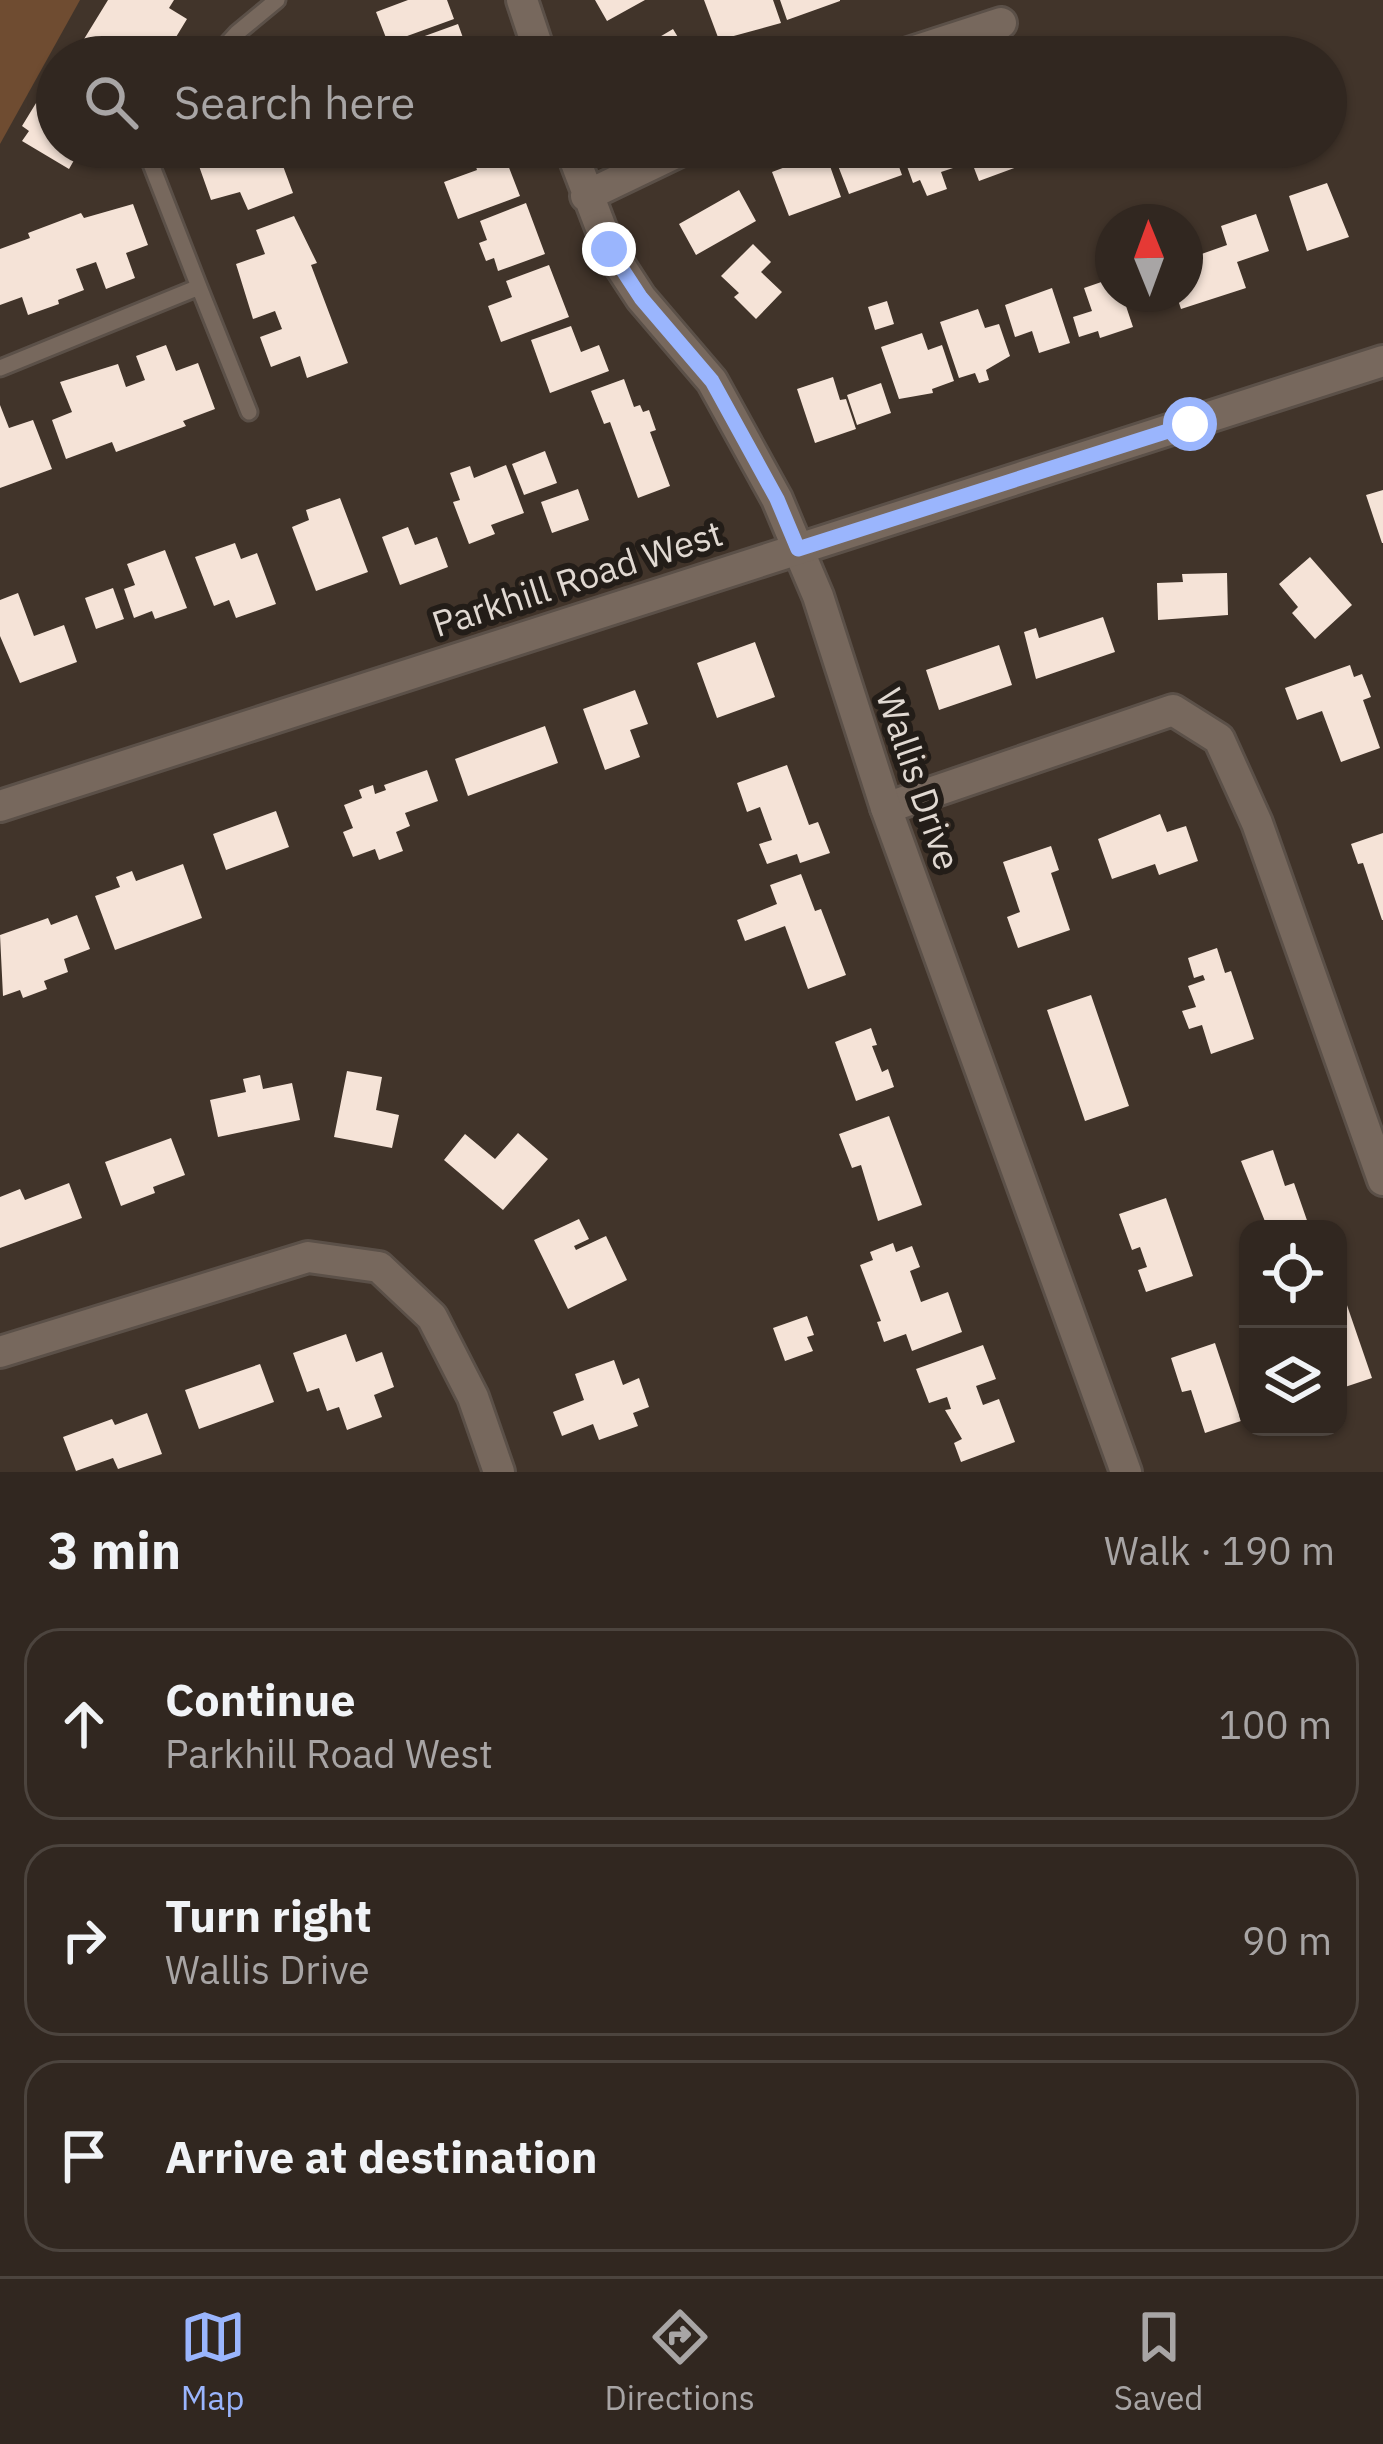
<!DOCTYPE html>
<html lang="en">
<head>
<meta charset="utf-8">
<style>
	body { margin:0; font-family:"IBM Plex Sans",sans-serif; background:#392f29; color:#f1f3f6 }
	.controls { position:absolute; right:36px; bottom:36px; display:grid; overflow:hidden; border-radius:24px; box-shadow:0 3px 9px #0004 }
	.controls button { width:108px; height:108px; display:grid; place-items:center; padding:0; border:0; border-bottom:3px solid #4c443e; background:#312720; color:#f1f3f6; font:60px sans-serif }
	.compass { position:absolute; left:1095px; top:204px; width:108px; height:108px; border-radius:50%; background:#312720; box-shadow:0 3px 9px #0004; rotate:359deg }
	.stop { position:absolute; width:36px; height:36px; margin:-27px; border:9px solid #9ab5fd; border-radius:50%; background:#fff }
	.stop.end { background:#9ab5fd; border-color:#fff; box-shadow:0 3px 12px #0008 }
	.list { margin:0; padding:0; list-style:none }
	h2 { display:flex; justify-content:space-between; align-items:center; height:156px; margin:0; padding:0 48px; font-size:51px }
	h2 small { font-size:39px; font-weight:400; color:#a8a5a5 }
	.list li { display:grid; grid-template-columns:78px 1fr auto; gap:36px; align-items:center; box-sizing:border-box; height:192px; margin:0 24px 24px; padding:0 24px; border:3px solid #4c443e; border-radius:36px }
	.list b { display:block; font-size:45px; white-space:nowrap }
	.list p { margin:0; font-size:39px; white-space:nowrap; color:#a8a5a5 }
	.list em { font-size:39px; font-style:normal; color:#a8a5a5 }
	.icon { flex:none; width:66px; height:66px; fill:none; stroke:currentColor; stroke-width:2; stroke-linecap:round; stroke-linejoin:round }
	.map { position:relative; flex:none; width:1383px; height:1472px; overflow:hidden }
	.search { position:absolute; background:#312720; box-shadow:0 3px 9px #0004; left:36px; right:36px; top:36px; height:132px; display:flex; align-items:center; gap:30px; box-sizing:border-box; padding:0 42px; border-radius:66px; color:#a8a5a5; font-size:45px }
	.sheet { height:804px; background:#312720 }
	nav { display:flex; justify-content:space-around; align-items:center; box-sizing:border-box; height:168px; border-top:3px solid #4c443e; background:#312720; font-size:33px; color:#a8a5a5 }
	nav a { display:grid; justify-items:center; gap:6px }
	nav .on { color:#9ab5fd }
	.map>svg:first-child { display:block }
	.green { fill:#6f4c31 }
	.building { fill:#f5e3d7 }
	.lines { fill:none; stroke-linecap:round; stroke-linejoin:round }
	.service-casing { stroke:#5b5048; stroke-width:21 }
	.minor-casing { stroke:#5b5048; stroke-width:36 }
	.tertiary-casing { stroke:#5b5048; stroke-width:36 }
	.secondary-casing { stroke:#5b5048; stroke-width:36 }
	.service { stroke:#77685d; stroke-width:15 }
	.minor { stroke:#77685d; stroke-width:30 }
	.tertiary { stroke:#77685d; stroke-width:30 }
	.secondary { stroke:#77685d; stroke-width:30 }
	.route { stroke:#9ab5fd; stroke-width:15 }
	.labels { text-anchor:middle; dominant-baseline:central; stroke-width:12; stroke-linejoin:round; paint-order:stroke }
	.street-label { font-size:36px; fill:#e1d9d2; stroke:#231d18 }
</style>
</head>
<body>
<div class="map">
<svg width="1383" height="1472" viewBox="0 0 1383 1472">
	<rect width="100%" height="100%" fill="#41342a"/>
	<path class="green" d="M 0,0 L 80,0 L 0,144 Z"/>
	<path class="building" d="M 108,0 L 174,0 L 169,8 L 187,19 L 170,47 L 165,44 L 157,57 L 73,57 Z
		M 408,0 L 447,0 L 454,19 L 388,43 L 376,12 Z
		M 595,0 L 645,0 L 607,21 Z
		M 704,0 L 773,0 L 781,23 L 719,40 Z
		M 780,0 L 840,0 L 840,1 L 787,20 Z
		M 458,24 L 470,57 L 417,57 L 411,41 Z
		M 673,29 L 690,57 L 602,57 L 635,38 L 641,48 Z
		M 57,78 L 57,147 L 106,147 L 99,159 L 81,148 L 69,169 L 22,141 L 29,131 L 22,126 L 44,90 L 48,92 Z
		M 200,147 L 276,147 L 293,193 L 248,210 L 240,192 L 211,200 L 193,149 Z
		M 429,147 L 483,147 L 483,148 L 436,165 Z
		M 501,147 L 520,196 L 458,219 L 444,182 L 477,170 L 473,157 Z
		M 852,147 L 892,147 L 902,175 L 849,194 L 835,158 L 853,151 Z
		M 900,147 L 959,147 L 962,165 L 941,172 L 947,189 L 927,196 L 920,180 L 913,183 Z
		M 966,147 L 1010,147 L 1017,167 L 979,181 Z
		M 825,152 L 841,197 L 789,216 L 772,172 Z
		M 1327,183 L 1349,237 L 1307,251 L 1289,196 Z
		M 739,190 L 756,221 L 696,255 L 679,224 Z
		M 526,203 L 545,254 L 498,271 L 494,258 L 486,261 L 479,243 L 487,240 L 480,221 Z
		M 133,204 L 148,245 L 126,253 L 135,278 L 106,289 L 96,262 L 76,269 L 84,290 L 58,300 L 59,304 L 28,315 L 22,297 L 0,305 L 0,249 L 30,238 L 28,233 L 81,213 L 84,218 Z
		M 1256,214 L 1269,251 L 1237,262 L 1246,288 L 1181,309 L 1176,294 L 1185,294 L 1185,248 L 1189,247 L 1193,257 L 1227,245 L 1221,226 Z
		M 294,216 L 317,263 L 311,265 L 348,363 L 307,378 L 300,356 L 271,367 L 260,337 L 282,329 L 275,311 L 253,319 L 236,264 L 265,254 L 256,230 Z
		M 753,244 L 771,262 L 761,272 L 782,292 L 756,319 L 734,297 L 739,293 L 721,276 Z
		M 549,265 L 569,317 L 501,342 L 488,306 L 512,297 L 506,281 Z
		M 1113,278 L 1113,294 L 1122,294 L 1133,327 L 1100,338 L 1098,331 L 1079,337 L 1073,317 L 1092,311 L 1084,288 Z
		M 1052,288 L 1070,343 L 1039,353 L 1032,331 L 1015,337 L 1005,305 Z
		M 887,301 L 894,324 L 875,330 L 868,307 Z
		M 978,309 L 985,328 L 999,324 L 1010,356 L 986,370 L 989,380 L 979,383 L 975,373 L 959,378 L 940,322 Z
		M 571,326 L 581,352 L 599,345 L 609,371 L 550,393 L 531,340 Z
		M 922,333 L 928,350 L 942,345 L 954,381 L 932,389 L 933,393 L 899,399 L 881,347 Z
		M 166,345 L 176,371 L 198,363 L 215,409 L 183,421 L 186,426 L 116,452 L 112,442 L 66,459 L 52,420 L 72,412 L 60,382 L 118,364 L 126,387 L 145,380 L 136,356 Z
		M 833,377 L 840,400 L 846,399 L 856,429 L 815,443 L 797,389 Z
		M 624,379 L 634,407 L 640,405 L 643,412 L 649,410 L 656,430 L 650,432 L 670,486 L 638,498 L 610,422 L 604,424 L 591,391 Z
		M 881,383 L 891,413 L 857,425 L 847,395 Z
		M 0,405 L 9,428 L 33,420 L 52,469 L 0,488 Z
		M 545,451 L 557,483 L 524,495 L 512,464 Z
		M 506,465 L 524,513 L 491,525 L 495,534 L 469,544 L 453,502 L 460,500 L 450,473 L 470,466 L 474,478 Z
		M 578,489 L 589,520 L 552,533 L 541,502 Z
		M 1383,490 L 1383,543 L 1382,543 L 1366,495 Z
		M 340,498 L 368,572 L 316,591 L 292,527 L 309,520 L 306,510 Z
		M 408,527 L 415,545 L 437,537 L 448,567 L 400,585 L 382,537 Z
		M 235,543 L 241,559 L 257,553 L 276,604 L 236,618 L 229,600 L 214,606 L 195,557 Z
		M 165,550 L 187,608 L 155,619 L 152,611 L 134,618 L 124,589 L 135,585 L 127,564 Z
		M 1310,557 L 1352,605 L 1315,639 L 1292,613 L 1298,607 L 1279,584 Z
		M 1227,573 L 1228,615 L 1158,620 L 1157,583 L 1183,582 L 1182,574 Z
		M 113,588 L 124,619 L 96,629 L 85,598 Z
		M 18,593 L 34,636 L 64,625 L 77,662 L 20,683 L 0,636 L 0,600 Z
		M 1103,617 L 1115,652 L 1036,679 L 1024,632 L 1036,628 L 1039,638 Z
		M 755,642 L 775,697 L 717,718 L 697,663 Z
		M 999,645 L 1012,685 L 939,710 L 926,670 Z
		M 1350,665 L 1354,677 L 1362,674 L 1371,697 L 1363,700 L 1380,748 L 1341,762 L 1322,711 L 1297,720 L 1285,688 Z
		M 635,690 L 648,724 L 630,730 L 640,757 L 605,770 L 583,709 Z
		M 545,726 L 558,763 L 468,796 L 455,759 Z
		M 787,765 L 809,825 L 818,822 L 830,853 L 800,863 L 797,854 L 767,864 L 759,844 L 772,840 L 760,807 L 747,812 L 737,783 Z
		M 427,770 L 438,801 L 405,813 L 410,826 L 396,832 L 403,851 L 379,860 L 375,849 L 353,857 L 343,832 L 353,828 L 344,805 L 362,798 L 359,790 L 373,785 L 375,794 L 386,790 L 384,785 Z
		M 276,811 L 289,847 L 226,870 L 213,834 Z
		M 1160,814 L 1167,832 L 1186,826 L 1198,861 L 1159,875 L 1155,864 L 1112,879 L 1098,839 Z
		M 1383,833 L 1383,920 L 1382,920 L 1363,863 L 1358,864 L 1351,844 Z
		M 1051,846 L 1059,870 L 1051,873 L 1070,930 L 1018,948 L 1007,917 L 1020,912 L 1003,862 Z
		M 183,864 L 202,918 L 115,950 L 95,896 L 120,887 L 116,877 L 132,871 L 136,881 Z
		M 801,874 L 815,911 L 821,909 L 846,975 L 808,989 L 785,926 L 745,941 L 737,920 L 777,904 L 770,885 Z
		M 77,915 L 90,949 L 64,959 L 68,972 L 44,981 L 47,989 L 23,998 L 20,990 L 3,996 L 0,935 L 48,918 L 51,925 Z
		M 1217,948 L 1225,973 L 1231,971 L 1254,1039 L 1211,1054 L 1202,1025 L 1189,1029 L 1182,1011 L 1196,1007 L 1188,986 L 1205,980 L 1203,975 L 1194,978 L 1188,958 Z
		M 1091,995 L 1129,1106 L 1085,1121 L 1047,1010 Z
		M 871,1028 L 877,1045 L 872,1046 L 882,1072 L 888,1069 L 894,1087 L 856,1101 L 835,1042 Z
		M 347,1071 L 382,1077 L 376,1110 L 399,1115 L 392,1148 L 334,1137 Z
		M 260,1075 L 263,1089 L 292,1083 L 300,1120 L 218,1137 L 210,1100 L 246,1092 L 243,1079 Z
		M 889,1116 L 922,1205 L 878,1221 L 861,1165 L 852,1168 L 839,1134 Z
		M 518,1133 L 548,1159 L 503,1210 L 444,1160 L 465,1134 L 495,1159 Z
		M 171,1138 L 185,1175 L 153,1187 L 155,1193 L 121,1206 L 105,1162 Z
		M 1273,1150 L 1285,1186 L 1294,1183 L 1310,1229 L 1268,1229 L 1241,1161 Z
		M 69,1183 L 82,1218 L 0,1248 L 0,1197 L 20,1189 L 25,1200 Z
		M 1166,1198 L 1193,1276 L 1146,1292 L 1138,1270 L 1147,1267 L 1140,1247 L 1132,1250 L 1119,1214 Z
		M 579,1219 L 589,1239 L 574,1246 L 576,1250 L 606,1236 L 627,1280 L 568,1309 L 534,1240 Z
		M 893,1243 L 896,1252 L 912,1246 L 920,1267 L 910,1271 L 921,1302 L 948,1292 L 962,1332 L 912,1351 L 906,1334 L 884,1342 L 877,1322 L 881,1321 L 860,1265 L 873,1260 L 870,1252 Z
		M 1339,1282 L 1372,1378 L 1339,1389 L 1338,1385 Z
		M 807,1316 L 814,1335 L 807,1337 L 813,1351 L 785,1361 L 773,1328 Z
		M 346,1334 L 356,1362 L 382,1352 L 394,1387 L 374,1395 L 382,1417 L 347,1430 L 339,1407 L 327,1411 L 319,1388 L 307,1392 L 293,1353 Z
		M 1215,1343 L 1241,1421 L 1205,1433 L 1191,1390 L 1182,1392 L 1171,1358 Z
		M 983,1345 L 996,1379 L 976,1386 L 983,1405 L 999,1399 L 1015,1442 L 961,1462 L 954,1443 L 962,1439 L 945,1410 L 951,1409 L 947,1397 L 929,1403 L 916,1369 Z
		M 614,1360 L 623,1385 L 639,1378 L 649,1407 L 633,1413 L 638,1426 L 599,1440 L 593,1424 L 562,1436 L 553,1412 L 584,1400 L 575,1374 Z
		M 260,1364 L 274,1402 L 199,1429 L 185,1390 Z
		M 147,1413 L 162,1454 L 118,1469 L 113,1458 L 76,1471 L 63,1437 L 112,1419 L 115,1425 Z"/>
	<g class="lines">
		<defs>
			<path id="service" d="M 215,57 L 237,33 L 277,0
				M 199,287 L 249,412
				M 0,368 L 199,287 L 151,164 L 155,147"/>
			<path id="minor" d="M 522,0 L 541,57
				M 896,57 L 1001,23
				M 570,147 L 609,249 L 641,298 L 712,381 L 777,499 L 798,549
				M 586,196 L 688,147
				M 886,808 L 1173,710 L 1219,739 L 1257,823 L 1383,1180
				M 0,1352 L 308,1257 L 379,1267 L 432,1317 L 473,1397 L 499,1472"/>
			<path id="tertiary" d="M 798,549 L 818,596 L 886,808 L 1126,1472"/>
			<path id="secondary" d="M 0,806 L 1383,361"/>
		</defs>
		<use href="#service" class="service-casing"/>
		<use href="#minor" class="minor-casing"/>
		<use href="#tertiary" class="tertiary-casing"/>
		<use href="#secondary" class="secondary-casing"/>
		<use href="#service" class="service"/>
		<use href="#minor" class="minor"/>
		<use href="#tertiary" class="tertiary"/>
		<use href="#secondary" class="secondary"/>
	</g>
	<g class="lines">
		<path class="route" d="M 609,249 L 641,298 L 712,381 L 777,499 L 798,549 L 1190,424"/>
	</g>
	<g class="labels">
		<g class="street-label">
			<text transform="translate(577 578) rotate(-18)">Parkhill Road West</text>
			<text transform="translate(919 779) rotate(71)">Wallis Drive</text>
		</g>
	</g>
</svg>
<div class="controls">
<button><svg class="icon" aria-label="locate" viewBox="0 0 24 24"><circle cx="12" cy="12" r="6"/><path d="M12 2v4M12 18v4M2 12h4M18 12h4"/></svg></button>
<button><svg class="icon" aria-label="layers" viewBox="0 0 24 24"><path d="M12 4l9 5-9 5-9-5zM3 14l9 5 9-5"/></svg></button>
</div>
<svg class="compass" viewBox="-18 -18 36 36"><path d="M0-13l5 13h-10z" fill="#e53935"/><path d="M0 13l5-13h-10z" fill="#a8a5a5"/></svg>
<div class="stop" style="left:1190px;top:424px"></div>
<div class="stop end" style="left:609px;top:249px"></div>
<div class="search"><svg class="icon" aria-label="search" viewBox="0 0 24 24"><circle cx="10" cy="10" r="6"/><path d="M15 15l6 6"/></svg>Search here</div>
</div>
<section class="sheet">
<h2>3 min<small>Walk · 190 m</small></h2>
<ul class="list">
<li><svg class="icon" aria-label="ahead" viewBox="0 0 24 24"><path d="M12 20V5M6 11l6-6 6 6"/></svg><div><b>Continue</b><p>Parkhill Road West</p></div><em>100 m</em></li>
<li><svg class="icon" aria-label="right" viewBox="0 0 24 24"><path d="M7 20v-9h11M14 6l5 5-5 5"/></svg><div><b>Turn right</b><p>Wallis Drive</p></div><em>90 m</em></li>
<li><svg class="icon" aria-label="arrive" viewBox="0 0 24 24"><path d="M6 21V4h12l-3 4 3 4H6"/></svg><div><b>Arrive at destination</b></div></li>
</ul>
</section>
<nav>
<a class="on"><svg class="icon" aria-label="map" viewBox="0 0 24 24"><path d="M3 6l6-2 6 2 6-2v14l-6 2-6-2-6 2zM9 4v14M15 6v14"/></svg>Map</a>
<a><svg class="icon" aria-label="directions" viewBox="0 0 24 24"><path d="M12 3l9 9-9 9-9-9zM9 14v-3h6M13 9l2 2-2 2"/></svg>Directions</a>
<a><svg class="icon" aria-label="saved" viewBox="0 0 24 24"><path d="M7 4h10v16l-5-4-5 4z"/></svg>Saved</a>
</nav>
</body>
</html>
